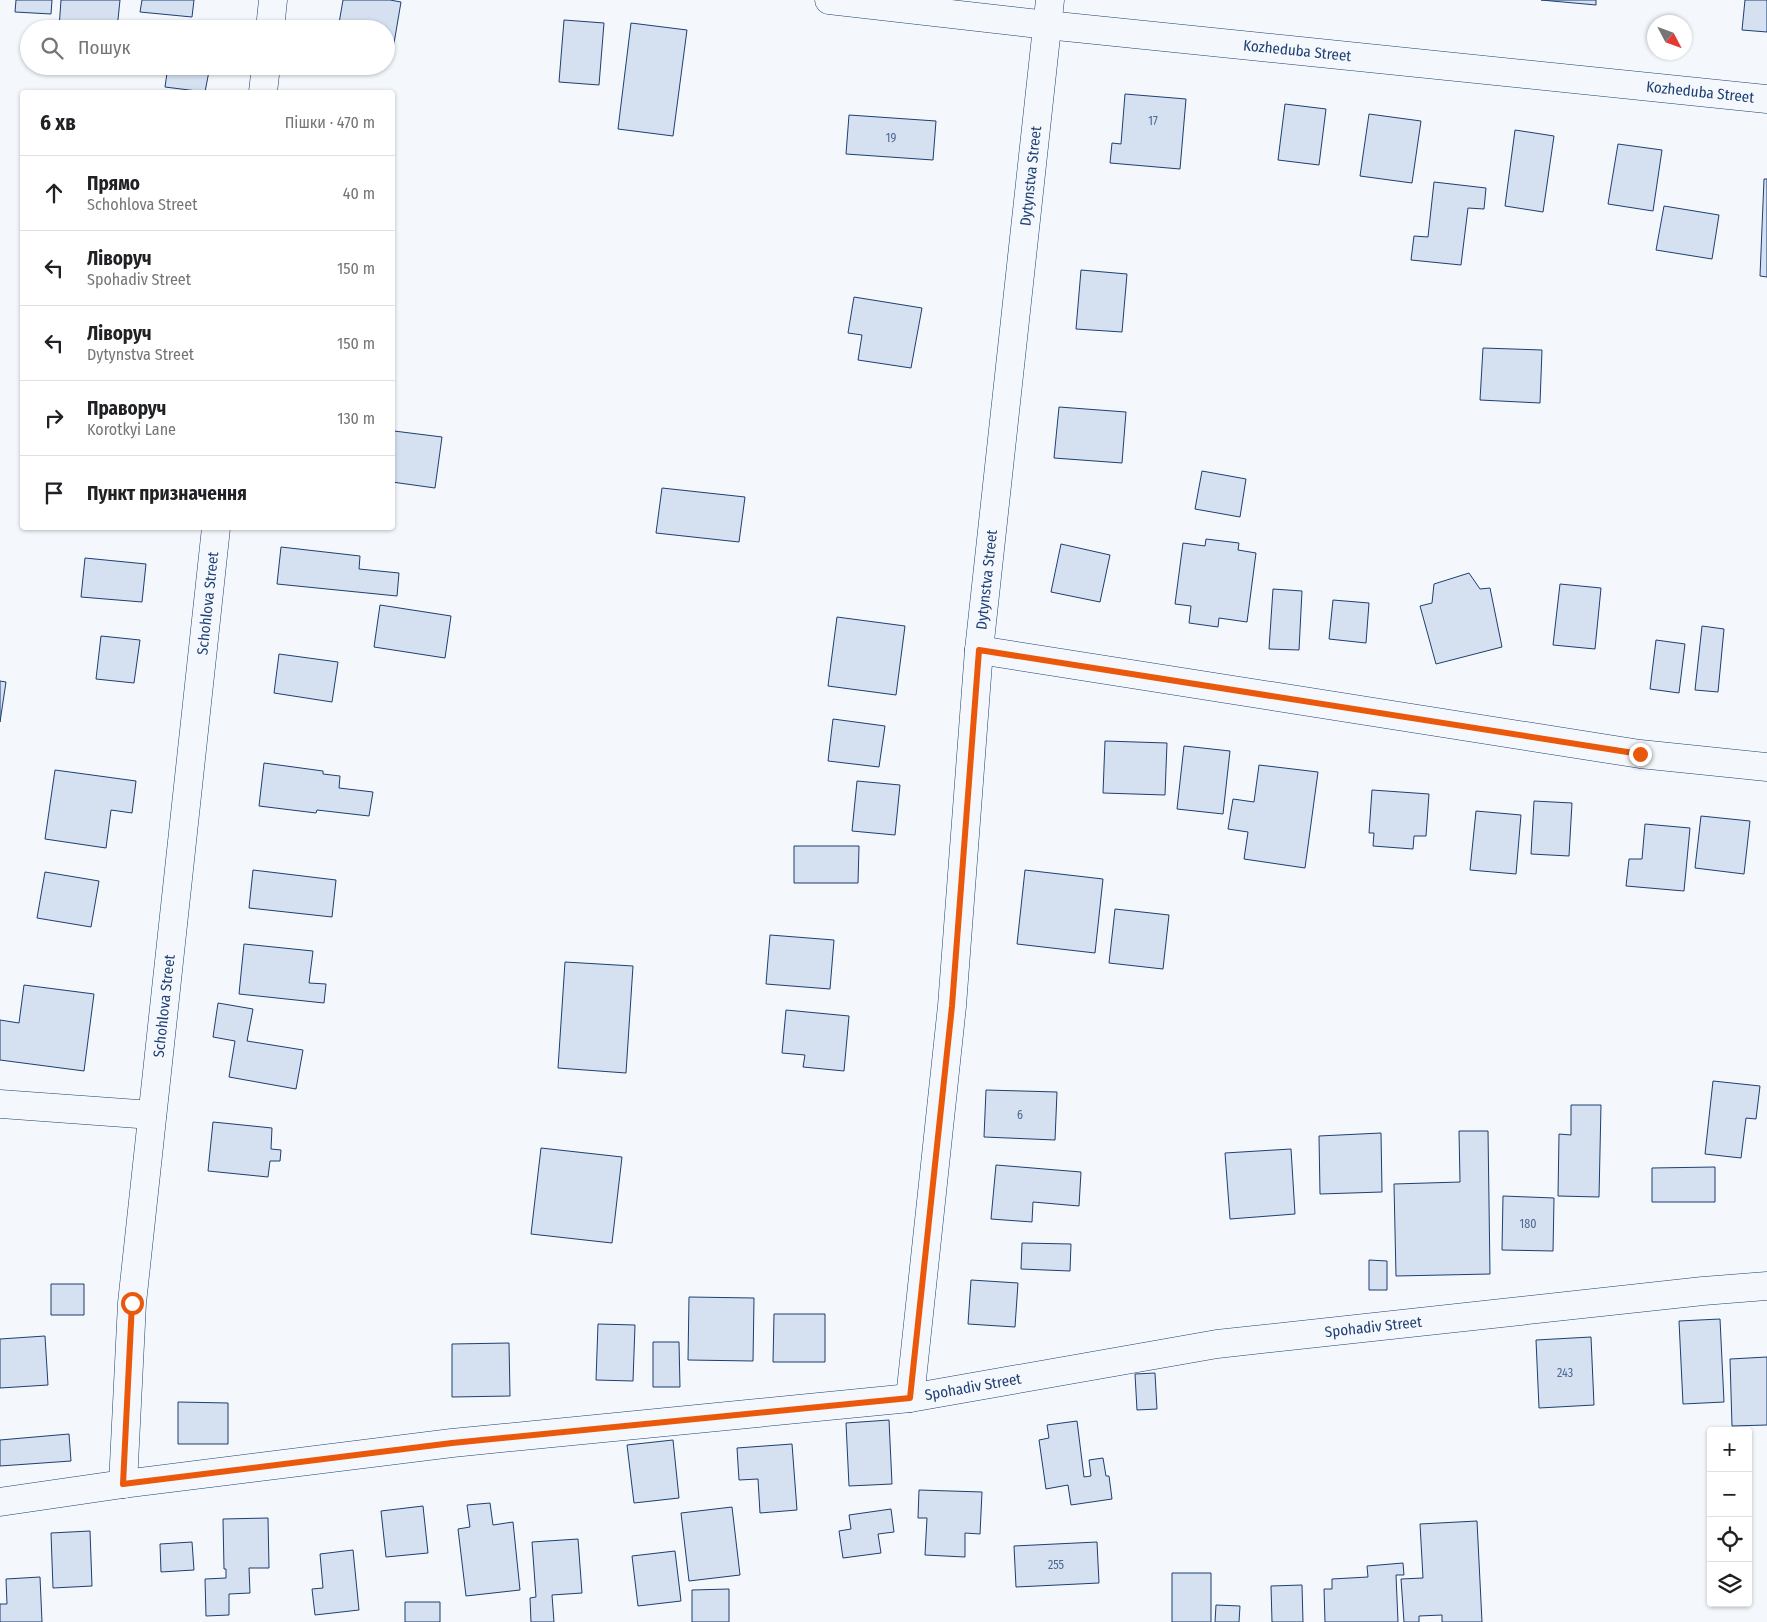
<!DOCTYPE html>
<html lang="uk">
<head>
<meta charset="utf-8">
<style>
	body { margin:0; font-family:"Fira Sans Condensed",sans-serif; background:#f6f6f6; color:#202124 }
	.controls { position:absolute; right:15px; bottom:15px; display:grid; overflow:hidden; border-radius:5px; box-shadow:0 1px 4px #0004 }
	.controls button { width:45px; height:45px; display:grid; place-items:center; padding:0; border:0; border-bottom:1px solid #e0e0e0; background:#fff; color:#202124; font:25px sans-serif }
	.compass { position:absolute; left:1647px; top:15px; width:45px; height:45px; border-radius:50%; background:#fff; box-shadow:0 1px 4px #0004; rotate:131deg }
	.stop { position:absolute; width:15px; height:15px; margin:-11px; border:4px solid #ea580c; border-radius:50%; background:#fff }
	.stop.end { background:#ea580c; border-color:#fff; box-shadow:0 1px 5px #0008 }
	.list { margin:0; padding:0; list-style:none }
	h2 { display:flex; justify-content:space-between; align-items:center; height:65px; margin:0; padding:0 20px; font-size:21px }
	h2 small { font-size:16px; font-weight:400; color:#757577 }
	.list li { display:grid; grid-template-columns:32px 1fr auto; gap:15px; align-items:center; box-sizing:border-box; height:75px; padding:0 20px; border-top:1px solid #e0e0e0 }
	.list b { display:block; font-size:19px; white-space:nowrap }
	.list p { margin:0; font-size:16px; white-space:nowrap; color:#757577 }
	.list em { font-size:16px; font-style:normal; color:#757577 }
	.icon { flex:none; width:28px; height:28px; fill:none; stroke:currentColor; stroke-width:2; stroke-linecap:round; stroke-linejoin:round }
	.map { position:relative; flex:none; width:1767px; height:1622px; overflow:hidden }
	.search { position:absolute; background:#fff; box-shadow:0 1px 4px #0004; left:20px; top:20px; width:375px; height:55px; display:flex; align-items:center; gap:12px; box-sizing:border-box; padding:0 18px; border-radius:28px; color:#757577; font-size:19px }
	.panel { position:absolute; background:#fff; box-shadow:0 1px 4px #0004; left:20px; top:90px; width:375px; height:440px; border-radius:5px }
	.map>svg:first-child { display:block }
	.building { fill:#d5e0f0; stroke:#1d3f73 }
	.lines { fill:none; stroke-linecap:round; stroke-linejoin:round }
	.minor-casing { stroke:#1d3f73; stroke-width:29 }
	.tertiary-casing { stroke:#1d3f73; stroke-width:29 }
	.minor { stroke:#f4f7fb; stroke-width:28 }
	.tertiary { stroke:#f4f7fb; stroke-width:28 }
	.route { stroke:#ea580c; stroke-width:6 }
	.labels { text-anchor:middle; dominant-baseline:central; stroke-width:4; stroke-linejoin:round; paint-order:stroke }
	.number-label { font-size:12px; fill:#4b6792 }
	.street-label { font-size:15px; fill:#1d3f73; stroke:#f4f7fb }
</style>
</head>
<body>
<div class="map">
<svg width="1767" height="1622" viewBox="0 0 1767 1622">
	<rect width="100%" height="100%" fill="#f4f7fb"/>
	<path class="building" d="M 16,0 L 52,0 L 51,14 L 15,12 Z
		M 61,0 L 120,0 L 117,29 L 59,28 Z
		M 142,0 L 194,0 L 192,17 L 140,12 Z
		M 343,0 L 390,0 L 401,2 L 393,49 L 386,48 L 386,29 L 338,29 Z
		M 1541,0 L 1596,0 L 1596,5 Z
		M 1745,0 L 1767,0 L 1767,32 L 1742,30 Z
		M 564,20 L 604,23 L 599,85 L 559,82 Z
		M 176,21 L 217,28 L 216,29 L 175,29 Z
		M 631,23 L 687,30 L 673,136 L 618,129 Z
		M 168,66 L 210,66 L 205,92 L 165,87 Z
		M 1125,94 L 1186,99 L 1180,169 L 1110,163 L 1112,143 L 1121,144 Z
		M 1285,104 L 1326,109 L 1319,165 L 1278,160 Z
		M 1369,114 L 1421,121 L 1412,183 L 1360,176 Z
		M 849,115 L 936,121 L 933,160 L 846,154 Z
		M 1515,130 L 1554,136 L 1543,212 L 1505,206 Z
		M 1618,144 L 1662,150 L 1653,211 L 1608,204 Z
		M 1764,179 L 1767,179 L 1767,277 L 1760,276 Z
		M 1434,182 L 1486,188 L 1484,209 L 1468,208 L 1461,265 L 1411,260 L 1414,236 L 1428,237 Z
		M 1664,206 L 1719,215 L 1712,259 L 1656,250 Z
		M 1081,270 L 1127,274 L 1122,332 L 1076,329 Z
		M 854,297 L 922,308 L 911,368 L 858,360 L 862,335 L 848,333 Z
		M 1483,348 L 1542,350 L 1540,403 L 1480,400 Z
		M 1059,407 L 1126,412 L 1122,463 L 1054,458 Z
		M 394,431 L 442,437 L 435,488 L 392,482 L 392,444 Z
		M 1202,471 L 1246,479 L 1240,517 L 1195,509 Z
		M 662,488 L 745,497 L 739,542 L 656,533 Z
		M 1206,539 L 1239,543 L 1238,550 L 1256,553 L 1247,622 L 1219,618 L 1218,627 L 1189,623 L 1191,606 L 1175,604 L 1183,543 L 1205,546 Z
		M 1061,544 L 1110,555 L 1100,602 L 1051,592 Z
		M 281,547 L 360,556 L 359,569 L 399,573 L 397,596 L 277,584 Z
		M 85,558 L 146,564 L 142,602 L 81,597 Z
		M 1469,573 L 1480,589 L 1490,588 L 1502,647 L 1436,664 L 1420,606 L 1432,603 L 1434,584 Z
		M 1560,584 L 1601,588 L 1595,649 L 1553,645 Z
		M 1273,589 L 1302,591 L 1299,650 L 1269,649 Z
		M 1333,600 L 1369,603 L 1366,643 L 1329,639 Z
		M 380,605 L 451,616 L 445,658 L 374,647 Z
		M 837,617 L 905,626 L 896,695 L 828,686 Z
		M 1702,626 L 1724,629 L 1718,692 L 1695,690 Z
		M 101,636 L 140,640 L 134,683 L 96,679 Z
		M 1656,640 L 1685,644 L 1679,693 L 1650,689 Z
		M 279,654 L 338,662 L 332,702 L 274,693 Z
		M 0,681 L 6,682 L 0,722 Z
		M 833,719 L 885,726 L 879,767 L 828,761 Z
		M 1105,741 L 1167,743 L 1165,795 L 1103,793 Z
		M 1184,746 L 1230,751 L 1223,814 L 1177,809 Z
		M 264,763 L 323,771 L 323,774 L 340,776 L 339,788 L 373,792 L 369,816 L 317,810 L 316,813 L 259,806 Z
		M 1259,765 L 1318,772 L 1305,868 L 1244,859 L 1248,832 L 1228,829 L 1233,799 L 1254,802 Z
		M 55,770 L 136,781 L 132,813 L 111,810 L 106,848 L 45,839 Z
		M 857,781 L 900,785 L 895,835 L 852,831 Z
		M 1372,790 L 1429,794 L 1426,836 L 1414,836 L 1413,849 L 1373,846 L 1374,833 L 1369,833 Z
		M 1534,801 L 1572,803 L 1569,856 L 1531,854 Z
		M 1476,811 L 1521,815 L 1516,874 L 1470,870 Z
		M 1701,816 L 1750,821 L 1744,874 L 1695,868 Z
		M 1645,824 L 1690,828 L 1684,891 L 1626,886 L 1629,859 L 1642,859 Z
		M 794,846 L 859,846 L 858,883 L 794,883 Z
		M 253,870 L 336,880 L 332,917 L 249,908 Z
		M 1025,870 L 1103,879 L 1095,953 L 1017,944 Z
		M 45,872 L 99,881 L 91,927 L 37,918 Z
		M 1115,909 L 1169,915 L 1163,969 L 1109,963 Z
		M 770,935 L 834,940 L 830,989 L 766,984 Z
		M 244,944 L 313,951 L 309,983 L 326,984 L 324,1003 L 239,994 Z
		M 565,962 L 633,966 L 626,1073 L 558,1068 Z
		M 24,985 L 94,994 L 84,1071 L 0,1060 L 0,1020 L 19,1023 Z
		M 218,1003 L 253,1009 L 247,1041 L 303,1050 L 296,1089 L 229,1077 L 235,1041 L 213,1037 Z
		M 786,1010 L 849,1016 L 844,1071 L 803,1067 L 805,1055 L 782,1053 Z
		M 1713,1081 L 1760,1086 L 1756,1119 L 1746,1118 L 1741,1158 L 1705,1154 Z
		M 986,1090 L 1057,1092 L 1055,1140 L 984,1137 Z
		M 1571,1105 L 1601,1105 L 1599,1197 L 1558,1196 L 1559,1134 L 1571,1135 Z
		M 213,1122 L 272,1128 L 271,1149 L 281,1150 L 280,1161 L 270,1161 L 268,1177 L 208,1171 Z
		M 1459,1131 L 1488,1131 L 1490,1274 L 1396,1276 L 1394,1184 L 1460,1182 Z
		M 1381,1133 L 1382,1192 L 1320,1194 L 1319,1136 Z
		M 541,1148 L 622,1157 L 612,1243 L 531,1234 Z
		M 1291,1149 L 1295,1214 L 1230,1219 L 1225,1153 Z
		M 996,1165 L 1081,1172 L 1079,1206 L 1033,1202 L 1032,1222 L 991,1219 Z
		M 1715,1167 L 1715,1202 L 1652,1202 L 1652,1168 Z
		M 1503,1196 L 1554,1198 L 1553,1251 L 1502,1250 Z
		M 1022,1243 L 1071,1244 L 1070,1271 L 1021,1269 Z
		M 1369,1260 L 1387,1261 L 1387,1290 L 1369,1290 Z
		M 971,1280 L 1018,1283 L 1015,1327 L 968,1324 Z
		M 51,1284 L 84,1284 L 84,1315 L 51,1315 Z
		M 689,1297 L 754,1298 L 753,1361 L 688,1360 Z
		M 774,1314 L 825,1314 L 825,1362 L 773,1362 Z
		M 1720,1319 L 1724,1402 L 1683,1404 L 1679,1321 Z
		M 598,1324 L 635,1325 L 633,1381 L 596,1380 Z
		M 45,1336 L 48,1385 L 0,1388 L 0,1339 Z
		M 1591,1337 L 1594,1405 L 1539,1408 L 1536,1340 Z
		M 653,1342 L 679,1342 L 680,1387 L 653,1387 Z
		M 509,1343 L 510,1396 L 452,1397 L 452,1344 Z
		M 1767,1357 L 1767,1425 L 1732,1426 L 1730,1359 Z
		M 1155,1373 L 1157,1409 L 1137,1410 L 1135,1374 Z
		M 178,1402 L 228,1403 L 228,1444 L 178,1444 Z
		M 889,1420 L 892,1484 L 849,1486 L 846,1423 Z
		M 1077,1421 L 1084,1477 L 1091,1476 L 1089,1460 L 1103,1458 L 1106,1476 L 1109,1476 L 1112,1499 L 1071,1505 L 1068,1485 L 1046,1489 L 1039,1440 L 1049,1438 L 1047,1425 Z
		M 69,1434 L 71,1461 L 0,1466 L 0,1440 Z
		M 673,1440 L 679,1498 L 634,1503 L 627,1445 Z
		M 792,1444 L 797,1510 L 760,1513 L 758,1479 L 739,1480 L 737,1448 Z
		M 919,1490 L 982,1492 L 980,1534 L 965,1533 L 965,1557 L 925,1555 L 927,1518 L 918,1518 Z
		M 490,1503 L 493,1525 L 513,1522 L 520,1590 L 466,1596 L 458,1529 L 470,1527 L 467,1505 Z
		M 423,1506 L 428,1553 L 386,1557 L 381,1511 Z
		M 732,1507 L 740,1575 L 689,1581 L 681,1513 Z
		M 891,1509 L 894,1532 L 878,1534 L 881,1553 L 843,1558 L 839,1531 L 851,1529 L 849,1515 Z
		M 268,1518 L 269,1568 L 249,1568 L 250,1593 L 229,1594 L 229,1615 L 206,1616 L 205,1579 L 226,1578 L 226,1569 L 224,1569 L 223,1519 Z
		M 1477,1521 L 1482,1622 L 1442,1622 L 1442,1615 L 1419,1616 L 1419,1622 L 1404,1622 L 1401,1579 L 1423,1578 L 1420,1524 Z
		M 90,1531 L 92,1586 L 53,1588 L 51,1533 Z
		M 578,1539 L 582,1593 L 552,1595 L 554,1622 L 531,1622 L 530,1598 L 536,1597 L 532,1542 Z
		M 192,1542 L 194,1570 L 161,1572 L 160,1544 Z
		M 1097,1542 L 1099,1583 L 1016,1587 L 1014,1546 Z
		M 353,1550 L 359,1610 L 315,1615 L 312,1589 L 323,1588 L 320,1554 Z
		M 675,1551 L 681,1601 L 638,1606 L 632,1556 Z
		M 1403,1563 L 1404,1575 L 1396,1575 L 1398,1622 L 1325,1622 L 1324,1589 L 1332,1589 L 1332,1579 L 1368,1577 L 1367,1566 Z
		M 1172,1573 L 1211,1573 L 1211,1622 L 1172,1622 Z
		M 40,1577 L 42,1622 L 0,1622 L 0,1604 L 7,1604 L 6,1579 Z
		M 1302,1585 L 1303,1622 L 1272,1622 L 1271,1586 Z
		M 729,1589 L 729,1622 L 692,1622 L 692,1590 Z
		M 405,1602 L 440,1602 L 440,1622 L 405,1622 Z
		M 1216,1605 L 1240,1606 L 1239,1622 L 1215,1622 Z"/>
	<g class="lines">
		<defs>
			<g id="minor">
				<path d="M 270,29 L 273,0"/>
				<path d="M 263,92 L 266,66"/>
				<path d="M 979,650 L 1640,754 L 1767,767"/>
				<path d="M 0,1104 L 152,1115"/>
				<path id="s1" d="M 910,1398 L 952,1006 L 979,650 L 1050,0"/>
				<path id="s2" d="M 123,1484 L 132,1303 L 216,528"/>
				<path id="s3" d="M 0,1502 L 123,1484 L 452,1443 L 910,1398 L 1217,1344 L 1703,1291 L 1767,1286"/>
			</g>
			<g id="tertiary">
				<path id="s4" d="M 829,0 L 1047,25 L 1767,99"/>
			</g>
		</defs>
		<use href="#minor" class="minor-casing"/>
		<use href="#tertiary" class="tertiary-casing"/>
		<use href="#minor" class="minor"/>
		<use href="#tertiary" class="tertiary"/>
	</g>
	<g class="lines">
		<path class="route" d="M 132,1303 L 123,1484 L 452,1443 L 910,1398 L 952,1006 L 979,650 L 1640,754"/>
	</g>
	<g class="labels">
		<g class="number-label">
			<text x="1153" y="121">17</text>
			<text x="891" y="138">19</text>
			<text x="1020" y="1115">6</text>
			<text x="1528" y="1224">180</text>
			<text x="1565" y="1373">243</text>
			<text x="1056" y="1565">255</text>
		</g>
		<g class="street-label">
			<text stroke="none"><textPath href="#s4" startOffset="471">Kozheduba Street</textPath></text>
			<text stroke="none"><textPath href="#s4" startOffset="876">Kozheduba Street</textPath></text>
			<text stroke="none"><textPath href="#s1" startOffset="1228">Dytynstva Street</textPath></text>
			<text stroke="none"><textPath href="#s1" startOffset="822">Dytynstva Street</textPath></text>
			<text stroke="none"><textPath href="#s2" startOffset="885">Schohlova Street</textPath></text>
			<text stroke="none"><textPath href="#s2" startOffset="480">Schohlova Street</textPath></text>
			<text stroke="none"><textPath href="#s3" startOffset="1385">Spohadiv Street</textPath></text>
			<text stroke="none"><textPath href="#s3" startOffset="980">Spohadiv Street</textPath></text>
		</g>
	</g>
</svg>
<div class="controls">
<button>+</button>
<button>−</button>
<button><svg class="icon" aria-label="locate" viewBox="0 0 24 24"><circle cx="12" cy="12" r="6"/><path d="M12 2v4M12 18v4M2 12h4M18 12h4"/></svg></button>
<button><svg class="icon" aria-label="layers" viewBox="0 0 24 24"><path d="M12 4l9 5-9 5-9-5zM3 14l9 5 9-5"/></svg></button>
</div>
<svg class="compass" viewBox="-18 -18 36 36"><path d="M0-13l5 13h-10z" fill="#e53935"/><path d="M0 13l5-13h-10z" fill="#757577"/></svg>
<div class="stop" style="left:132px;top:1303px"></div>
<div class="stop end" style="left:1640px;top:754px"></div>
<div class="search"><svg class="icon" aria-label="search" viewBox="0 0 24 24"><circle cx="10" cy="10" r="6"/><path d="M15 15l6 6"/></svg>Пошук</div>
<section class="panel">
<h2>6 хв<small>Пішки · 470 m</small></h2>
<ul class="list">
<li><svg class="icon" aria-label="ahead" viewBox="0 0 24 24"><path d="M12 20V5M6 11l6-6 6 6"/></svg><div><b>Прямо</b><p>Schohlova Street</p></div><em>40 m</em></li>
<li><svg class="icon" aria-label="left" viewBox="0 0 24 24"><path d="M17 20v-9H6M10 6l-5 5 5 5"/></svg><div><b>Ліворуч</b><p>Spohadiv Street</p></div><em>150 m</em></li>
<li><svg class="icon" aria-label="left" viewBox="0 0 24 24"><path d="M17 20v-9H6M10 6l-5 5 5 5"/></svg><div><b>Ліворуч</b><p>Dytynstva Street</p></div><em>150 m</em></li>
<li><svg class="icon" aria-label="right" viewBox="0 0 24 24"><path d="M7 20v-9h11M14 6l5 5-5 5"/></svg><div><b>Праворуч</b><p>Korotkyi Lane</p></div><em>130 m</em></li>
<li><svg class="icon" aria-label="arrive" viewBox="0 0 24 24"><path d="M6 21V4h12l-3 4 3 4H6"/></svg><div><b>Пункт призначення</b></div></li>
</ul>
</section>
</div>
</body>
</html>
